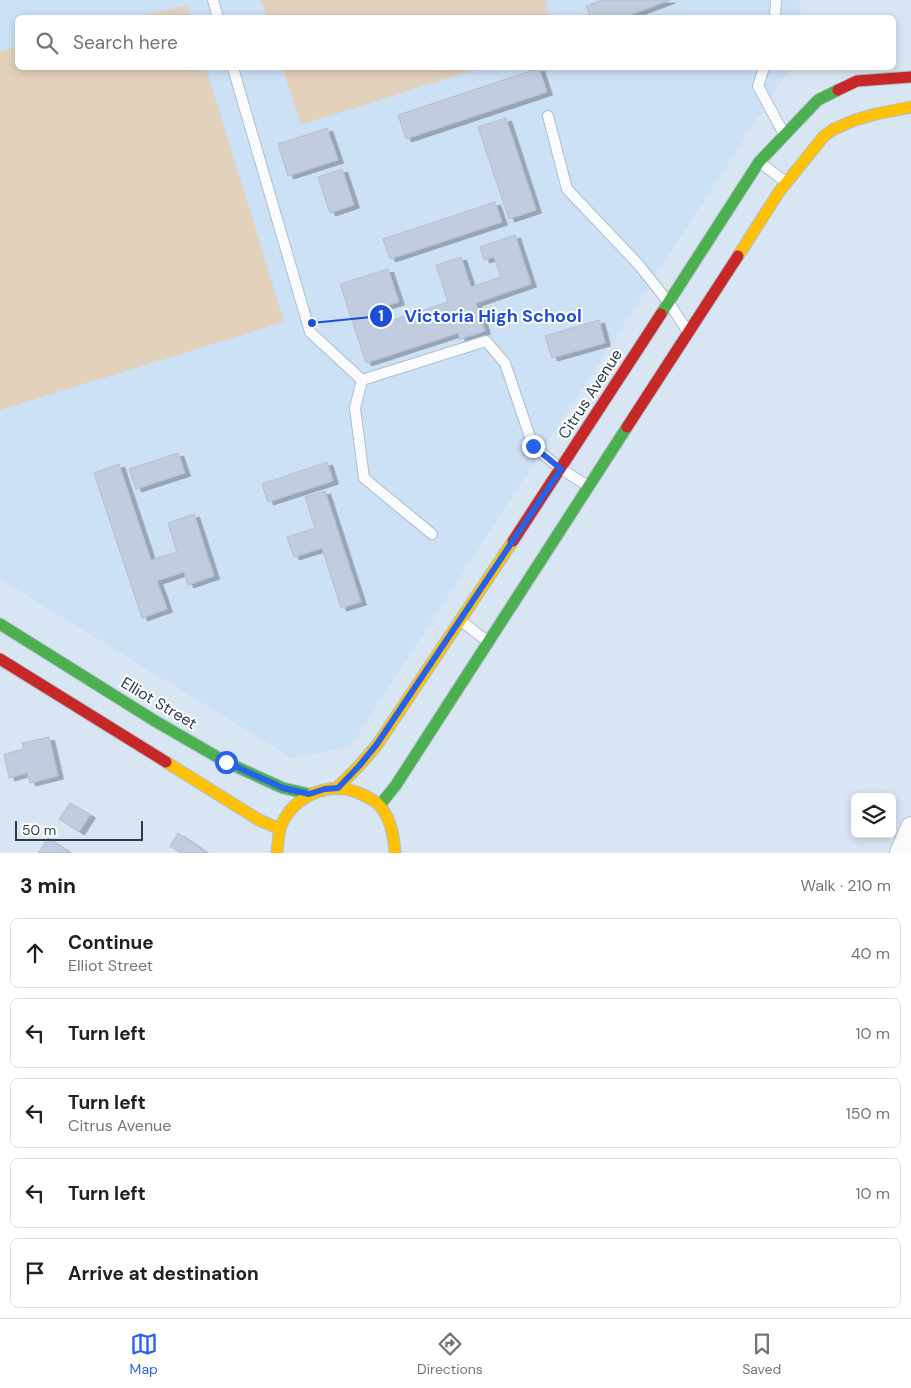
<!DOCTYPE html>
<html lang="en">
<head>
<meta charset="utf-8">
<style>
	body { margin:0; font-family:"DM Sans",sans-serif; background:#f2f2f2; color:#202124 }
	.controls { position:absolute; right:15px; bottom:15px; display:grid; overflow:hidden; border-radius:8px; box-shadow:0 2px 8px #0003 }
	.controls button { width:45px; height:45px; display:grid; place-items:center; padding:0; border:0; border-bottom:1px solid #e0e0e0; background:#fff; color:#202124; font:25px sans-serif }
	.scale { position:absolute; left:15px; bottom:12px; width:128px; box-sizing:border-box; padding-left:5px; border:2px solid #2c3c4d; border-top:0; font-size:14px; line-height:18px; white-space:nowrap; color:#2c3c4d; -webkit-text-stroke:4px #fff; paint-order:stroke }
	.stop { position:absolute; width:15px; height:15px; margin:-11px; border:4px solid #2563eb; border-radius:50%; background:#fff }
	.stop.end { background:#2563eb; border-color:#fff; box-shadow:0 1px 5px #0008 }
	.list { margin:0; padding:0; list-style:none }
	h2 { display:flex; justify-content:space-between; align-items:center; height:65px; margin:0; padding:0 20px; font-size:21px }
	h2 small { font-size:16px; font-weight:400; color:#757577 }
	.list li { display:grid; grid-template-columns:32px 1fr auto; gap:15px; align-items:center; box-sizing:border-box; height:70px; margin:0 10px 10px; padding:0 10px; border:1px solid #e0e0e0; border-radius:8px }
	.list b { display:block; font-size:19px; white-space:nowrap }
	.list p { margin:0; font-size:16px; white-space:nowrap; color:#757577 }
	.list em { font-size:16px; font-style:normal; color:#757577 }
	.icon { flex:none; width:28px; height:28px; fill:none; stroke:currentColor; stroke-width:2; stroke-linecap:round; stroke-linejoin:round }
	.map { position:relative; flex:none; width:911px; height:853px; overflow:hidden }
	.search { position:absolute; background:#fff; box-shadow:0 2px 8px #0003; left:15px; right:15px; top:15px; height:55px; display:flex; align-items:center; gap:12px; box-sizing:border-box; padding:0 18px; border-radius:8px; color:#757577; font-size:19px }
	.sheet { height:465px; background:#fff }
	nav { display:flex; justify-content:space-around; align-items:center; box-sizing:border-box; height:70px; border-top:1px solid #e0e0e0; background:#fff; font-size:14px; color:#757577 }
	nav a { display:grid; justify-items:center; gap:2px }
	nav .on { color:#2563eb }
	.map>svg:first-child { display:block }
	.built { fill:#cce0f6 }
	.green { fill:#e2d1bb }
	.building { fill:#c1ccde; stroke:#b6bece; filter:url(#shadow) }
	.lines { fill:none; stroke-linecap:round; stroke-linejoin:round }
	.lane-casing { stroke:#b1becc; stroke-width:12 }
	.street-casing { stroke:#b1becc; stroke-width:22 }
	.fast-casing { stroke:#b1becc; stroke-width:13 }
	.slow-casing { stroke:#b1becc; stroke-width:13 }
	.jam-casing { stroke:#b1becc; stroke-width:13 }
	.lane { stroke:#f9fbfd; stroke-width:10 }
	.street { stroke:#f9fbfd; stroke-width:20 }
	.fast { stroke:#4caf50; stroke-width:11 }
	.slow { stroke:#ffc107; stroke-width:11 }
	.jam { stroke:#c62828; stroke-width:11 }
	.route { stroke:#2563eb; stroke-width:6 }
	.labels { text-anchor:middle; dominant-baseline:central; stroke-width:4; stroke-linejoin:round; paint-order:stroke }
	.street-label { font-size:16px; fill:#2c3c4d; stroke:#fff }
	.leader { fill:none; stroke:#1d4ed8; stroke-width:2 }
	.callout-dot { fill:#1d4ed8; stroke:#fff; stroke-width:2 }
	.mark-label { font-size:15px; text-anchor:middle; font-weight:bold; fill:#fff }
	.callout-label { font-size:18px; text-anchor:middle; font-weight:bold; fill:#1d4ed8; stroke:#fff; stroke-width:4; stroke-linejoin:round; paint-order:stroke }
</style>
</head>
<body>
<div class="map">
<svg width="911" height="853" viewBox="0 0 911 853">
	<defs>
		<filter id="shadow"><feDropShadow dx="5.5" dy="3" stdDeviation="0" flood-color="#0004"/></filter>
	</defs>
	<rect width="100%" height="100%" fill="#d8e5f3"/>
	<path class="built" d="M 0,0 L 799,0 L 801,17 L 18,18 L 18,68 L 790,68 L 350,747 L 292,758 L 0,579 Z"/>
	<path class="green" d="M 261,0 L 545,0 L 549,17 L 267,17 Z
		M 187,5 L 190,17 L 137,17 Z
		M 17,47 L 18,68 L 206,68 L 284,322 L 0,410 L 0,51 Z
		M 282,68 L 480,68 L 301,125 Z"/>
	<path class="building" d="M 602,0 L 670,0 L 622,18 L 591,18 L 586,6 Z
		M 539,68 L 547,92 L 406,139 L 398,115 Z
		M 506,118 L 536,210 L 509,219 L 478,127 Z
		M 327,128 L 338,160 L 288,176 L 278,144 Z
		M 342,169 L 354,205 L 330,213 L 318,177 Z
		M 495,202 L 502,222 L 390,259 L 383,239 Z
		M 515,235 L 531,284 L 476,303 L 485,331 L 460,339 L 458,333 L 366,363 L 340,284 L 388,269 L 399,302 L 382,307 L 387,322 L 448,302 L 436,265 L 461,257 L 471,287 L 501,277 L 494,257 L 484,260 L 480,247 Z
		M 599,320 L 605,343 L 552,358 L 545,336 Z
		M 178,453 L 185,473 L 136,489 L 129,469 Z
		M 327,462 L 333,481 L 268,502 L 262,484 Z
		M 119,464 L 151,560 L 177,552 L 168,523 L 194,514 L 214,576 L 188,585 L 184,572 L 157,581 L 167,609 L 142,618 L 94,473 Z
		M 325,491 L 361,602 L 341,608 L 322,548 L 294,557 L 287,537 L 315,528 L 305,497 Z
		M 49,737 L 58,776 L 30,783 L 27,773 L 9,778 L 4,754 L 24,749 L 22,743 Z
		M 70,803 L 90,815 L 79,832 L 59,819 Z
		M 178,833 L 207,853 L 180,853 L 170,846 Z
		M 48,838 L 70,853 L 38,853 Z"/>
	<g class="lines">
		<defs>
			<path id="lane" d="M 213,0 L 218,18
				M 775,18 L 776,0
				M 233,68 L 310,332 L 362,380
				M 764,68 L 758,86 L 784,134
				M 548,116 L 567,189 L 639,265 L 669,303 L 688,332
				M 759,162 L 786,182
				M 432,534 L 364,478 L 355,408 L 362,380 L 486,341 L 505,363 L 533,446 L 561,469 L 588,486
				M 461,621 L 487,641"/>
			<path id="street" d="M 900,853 L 911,827"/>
			<path id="fast" d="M 661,314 L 759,162 L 818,100 L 838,90
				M 0,624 L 155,721 L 226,762 L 283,788 L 309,794
				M 380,805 L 396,785 L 627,427"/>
			<path id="slow" d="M 738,256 L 779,192 L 824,136 L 834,129 L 855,120 L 876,114 L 911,107
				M 166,762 L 259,820 L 280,829
				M 337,788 L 359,766 L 377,745 L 513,541
				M 277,853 C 278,844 278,835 281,826 C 294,795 330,780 361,794 C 368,797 375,800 380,806 C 391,819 394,836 395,853"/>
			<path id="jam" d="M 838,90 L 857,81 L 911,77
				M 627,427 L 738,256
				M 513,541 L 661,314
				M 0,659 L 166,762"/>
		</defs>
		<use href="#lane" class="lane-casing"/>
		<use href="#street" class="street-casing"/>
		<use href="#fast" class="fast-casing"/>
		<use href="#slow" class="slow-casing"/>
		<use href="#jam" class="jam-casing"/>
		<use href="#lane" class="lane"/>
		<use href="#street" class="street"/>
		<use href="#fast" class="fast"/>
		<use href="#slow" class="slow"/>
		<use href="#jam" class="jam"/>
	</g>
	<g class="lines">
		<path class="route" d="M 226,762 L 283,788 L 309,794 L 325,789 L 338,788 L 359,766 L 377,744 L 561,469 L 533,446"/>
	</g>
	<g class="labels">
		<g class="street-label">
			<text transform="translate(590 394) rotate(-57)">Citrus Avenue</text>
			<text transform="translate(159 703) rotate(31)">Elliot Street</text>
		</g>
	</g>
	<path class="leader" d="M312 323L381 316"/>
	<g class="callout-dot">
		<circle cx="312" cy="323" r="5"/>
		<circle cx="381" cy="316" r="12"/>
	</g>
	<g class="mark-label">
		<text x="381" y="321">1</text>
	</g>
	<g class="callout-label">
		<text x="493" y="322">Victoria High School</text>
	</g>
</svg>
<div class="controls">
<button><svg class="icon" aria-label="layers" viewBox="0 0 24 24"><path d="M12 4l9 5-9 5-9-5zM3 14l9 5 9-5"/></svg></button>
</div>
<div class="scale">50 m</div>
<div class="stop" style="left:226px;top:762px"></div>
<div class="stop end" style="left:533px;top:446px"></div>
<div class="search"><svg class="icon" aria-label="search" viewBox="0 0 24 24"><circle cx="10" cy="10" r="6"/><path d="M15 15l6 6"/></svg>Search here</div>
</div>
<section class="sheet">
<h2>3 min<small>Walk · 210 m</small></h2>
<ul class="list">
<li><svg class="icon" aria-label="ahead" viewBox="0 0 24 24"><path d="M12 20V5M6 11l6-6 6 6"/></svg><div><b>Continue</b><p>Elliot Street</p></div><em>40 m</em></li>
<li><svg class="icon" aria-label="left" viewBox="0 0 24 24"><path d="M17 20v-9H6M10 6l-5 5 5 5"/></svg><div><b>Turn left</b></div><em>10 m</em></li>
<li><svg class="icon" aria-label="left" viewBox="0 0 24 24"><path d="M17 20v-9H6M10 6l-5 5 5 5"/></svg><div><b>Turn left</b><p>Citrus Avenue</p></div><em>150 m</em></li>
<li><svg class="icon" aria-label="left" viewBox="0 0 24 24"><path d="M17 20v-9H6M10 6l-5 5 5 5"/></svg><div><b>Turn left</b></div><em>10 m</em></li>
<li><svg class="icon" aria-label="arrive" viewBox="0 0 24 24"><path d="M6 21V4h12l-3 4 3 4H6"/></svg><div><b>Arrive at destination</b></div></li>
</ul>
</section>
<nav>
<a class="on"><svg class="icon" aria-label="map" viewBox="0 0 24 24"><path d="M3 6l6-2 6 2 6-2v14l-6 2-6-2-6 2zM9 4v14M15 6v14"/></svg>Map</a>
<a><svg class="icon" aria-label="directions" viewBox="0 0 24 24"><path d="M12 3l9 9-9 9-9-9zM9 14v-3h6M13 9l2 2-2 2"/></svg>Directions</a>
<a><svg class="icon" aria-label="saved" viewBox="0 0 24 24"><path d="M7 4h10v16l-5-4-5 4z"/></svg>Saved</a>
</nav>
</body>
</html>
